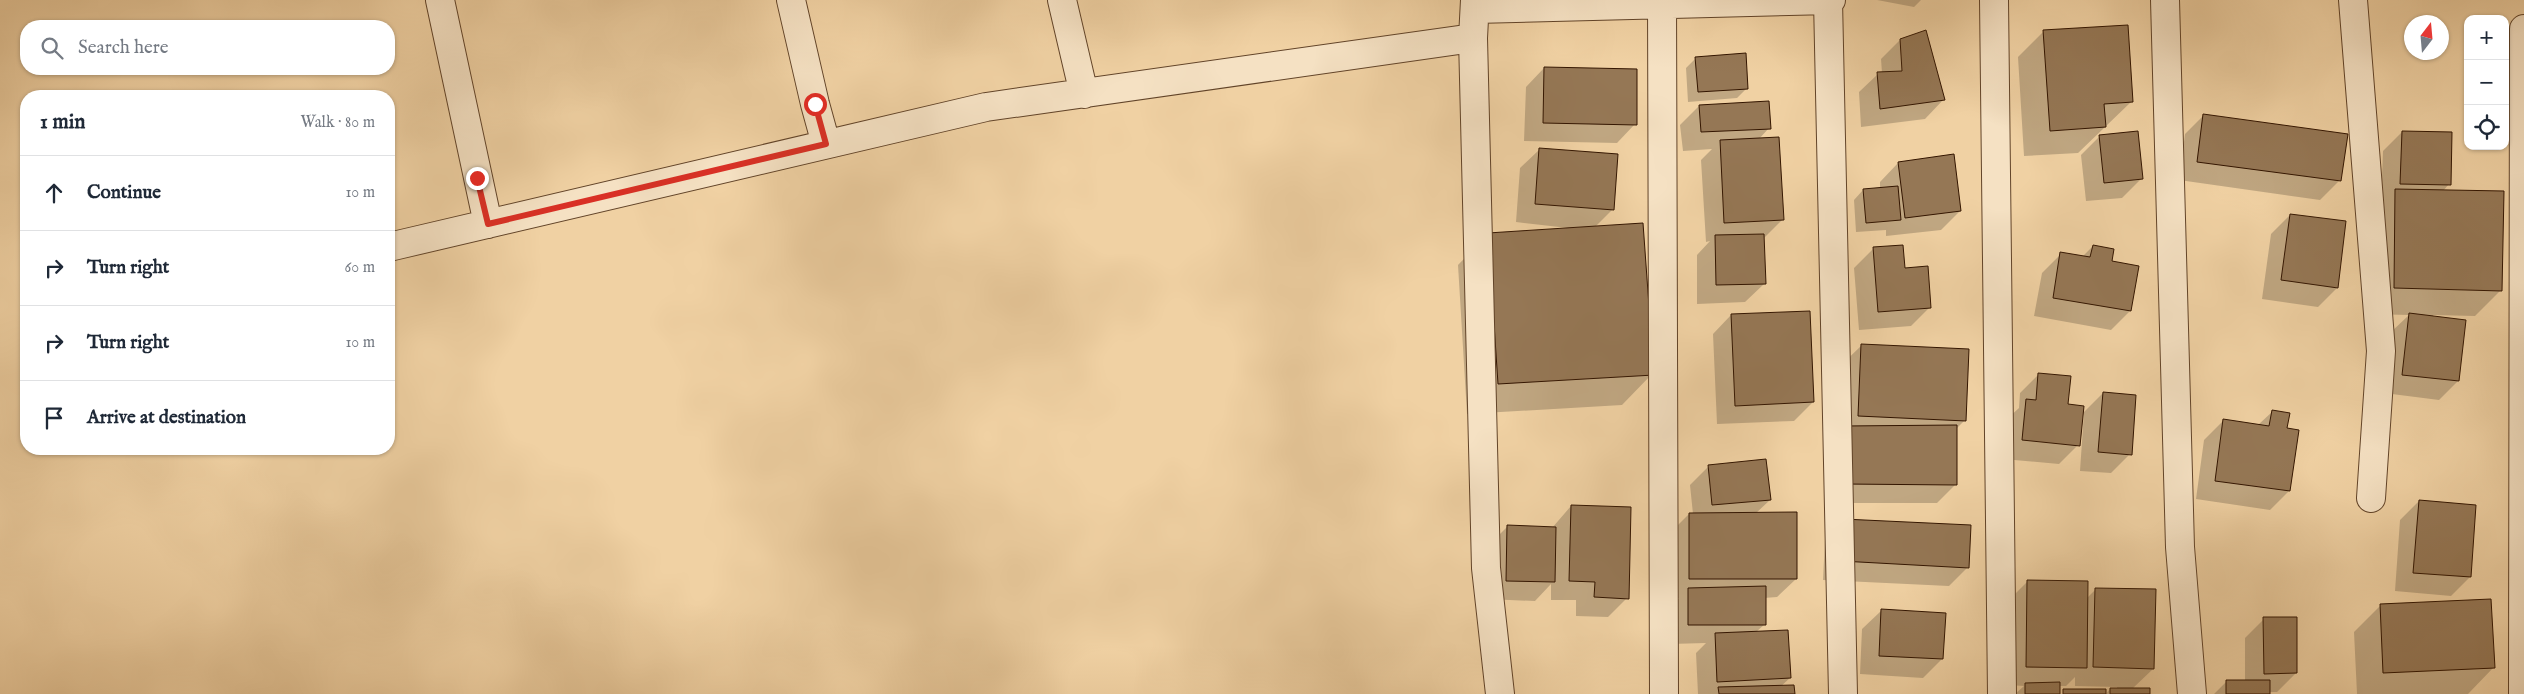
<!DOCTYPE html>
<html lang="en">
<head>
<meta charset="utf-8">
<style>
	body { margin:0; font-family:"IM FELL English",serif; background:#f6f6f7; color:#1f2937 }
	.controls { position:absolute; right:15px; top:15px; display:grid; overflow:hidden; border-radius:10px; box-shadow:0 1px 4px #0004 }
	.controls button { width:45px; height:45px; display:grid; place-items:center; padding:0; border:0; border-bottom:1px solid #e0e1e3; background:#fff; color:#1f2937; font:25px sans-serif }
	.compass { position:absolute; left:2404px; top:15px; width:45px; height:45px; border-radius:50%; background:#fff; box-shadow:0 1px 4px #0004; rotate:16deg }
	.stop { position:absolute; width:15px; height:15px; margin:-11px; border:4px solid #d93025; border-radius:50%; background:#fff }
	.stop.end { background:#d93025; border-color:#fff; box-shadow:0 1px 5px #0008 }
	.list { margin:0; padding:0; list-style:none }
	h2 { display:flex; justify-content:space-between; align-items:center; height:65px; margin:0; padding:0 20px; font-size:21px }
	h2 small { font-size:16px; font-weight:400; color:#747a83 }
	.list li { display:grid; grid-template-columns:32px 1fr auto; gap:15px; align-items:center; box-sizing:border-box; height:75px; padding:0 20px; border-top:1px solid #e0e1e3 }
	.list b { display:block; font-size:19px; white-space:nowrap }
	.list em { font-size:16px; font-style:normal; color:#747a83 }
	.icon { flex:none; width:28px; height:28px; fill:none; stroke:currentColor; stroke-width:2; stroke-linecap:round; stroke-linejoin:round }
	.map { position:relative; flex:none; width:2524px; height:694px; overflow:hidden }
	.search { position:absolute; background:#fff; box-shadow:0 1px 4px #0004; left:20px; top:20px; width:375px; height:55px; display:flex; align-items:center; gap:12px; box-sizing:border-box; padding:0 18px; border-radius:20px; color:#747a83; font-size:19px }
	.panel { position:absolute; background:#fff; box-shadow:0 1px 4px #0004; left:20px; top:90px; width:375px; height:365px; border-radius:20px }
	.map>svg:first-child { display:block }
	.shadow { fill:#0003 }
	.building { fill:#957755; stroke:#331500 }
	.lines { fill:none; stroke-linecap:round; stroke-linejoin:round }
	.street-casing { stroke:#624429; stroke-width:30 }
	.street { stroke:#f5e1c3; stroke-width:28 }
	.route { stroke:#d93025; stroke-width:6 }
</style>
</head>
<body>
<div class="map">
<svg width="2524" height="694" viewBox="0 0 2524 694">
	<rect width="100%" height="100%" fill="#f0d1a3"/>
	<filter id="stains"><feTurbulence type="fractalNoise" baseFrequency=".004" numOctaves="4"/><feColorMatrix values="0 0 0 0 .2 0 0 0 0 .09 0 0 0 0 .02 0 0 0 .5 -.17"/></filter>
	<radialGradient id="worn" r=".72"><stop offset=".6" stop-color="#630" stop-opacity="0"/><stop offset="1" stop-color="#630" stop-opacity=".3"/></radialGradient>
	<path class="shadow" d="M 1877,0 L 1921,0 L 1914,7 Z
		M 2044,31 L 2131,102 L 2078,153 L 2024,156 L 2018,57 Z
		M 1900,40 L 1943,100 L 1925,119 L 1861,127 L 1859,92 L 1878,74 L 1882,73 L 1881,59 Z
		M 1696,58 L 1747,88 L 1737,98 L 1688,102 L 1686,68 Z
		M 1544,68 L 1635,124 L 1617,143 L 1524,141 L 1526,87 Z
		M 1699,106 L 1769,128 L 1759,139 L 1783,219 L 1764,238 L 1764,284 L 1745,302 L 1697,304 L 1697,255 L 1710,241 L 1706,242 L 1701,160 L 1712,149 L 1683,151 L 1680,125 Z
		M 2204,115 L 2339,181 L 2320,200 L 2179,180 L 2185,134 Z
		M 2402,132 L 2449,184 L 2443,191 L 2501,290 L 2475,316 L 2433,315 L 2458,381 L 2439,400 L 2384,393 L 2390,333 L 2409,315 L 2368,314 L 2370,216 L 2384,202 L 2381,202 L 2383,151 Z
		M 2100,136 L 2141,179 L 2122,198 L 2086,201 L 2081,155 Z
		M 1539,150 L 1613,209 L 1595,227 L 1652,374 L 1622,405 L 1467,414 L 1458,265 L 1488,234 L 1577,229 L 1516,222 L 1520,168 Z
		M 1898,163 L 1960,211 L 1941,230 L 1886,236 L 1886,230 L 1856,232 L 1854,200 L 1863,190 L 1880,188 L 1880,182 Z
		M 2290,215 L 2345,223 L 2337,288 L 2318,307 L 2262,299 L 2271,234 Z
		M 1901,246 L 1904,269 L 1930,307 L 1911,326 L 1859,330 L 1854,268 L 1873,249 Z
		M 2093,246 L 2110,262 L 2130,311 L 2111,330 L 2034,316 L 2042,273 L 2061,254 L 2082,257 Z
		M 1731,315 L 1813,402 L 1794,421 L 1717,424 L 1713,334 Z
		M 1861,346 L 1965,420 L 1956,429 L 1956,484 L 1937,503 L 1825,503 L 1835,371 Z
		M 2039,374 L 2067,406 L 2078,445 L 2059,464 L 2003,459 L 2007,419 L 2019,408 L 2020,393 Z
		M 2103,393 L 2130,454 L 2111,473 L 2080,471 L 2084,412 Z
		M 2272,412 L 2286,429 L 2289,491 L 2270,510 L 2196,499 L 2204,440 L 2223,421 L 2258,425 Z
		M 1709,466 L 1770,500 L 1755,514 L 1796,579 L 1777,597 L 1764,598 L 1765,624 L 1756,632 L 1790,678 L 1780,687 L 1793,694 L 1698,694 L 1696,653 L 1706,643 L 1670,644 L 1669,608 L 1679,598 L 1670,598 L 1670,533 L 1689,514 L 1693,514 L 1690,485 Z
		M 2419,501 L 2470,577 L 2451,596 L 2395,591 L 2400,520 Z
		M 1571,506 L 1627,598 L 1608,617 L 1576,616 L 1576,600 L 1551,600 L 1551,584 L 1535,601 L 1487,599 L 1489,545 L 1508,526 L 1552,528 Z
		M 1844,520 L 1968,567 L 1949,586 L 1823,580 L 1825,539 Z
		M 2524,521 L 2524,613 L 2508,613 L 2509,536 Z
		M 2027,582 L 2086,599 L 2096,589 L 2153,669 L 2132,689 L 2149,694 L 2106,694 L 2110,689 L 2117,689 L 2117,687 L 2075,686 L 2075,677 L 2066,686 L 2059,686 L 2059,694 L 2015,694 L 2024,686 L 2008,685 L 2008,601 Z
		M 2380,606 L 2493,668 L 2468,694 L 2357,694 L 2354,632 Z
		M 1881,611 L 1942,659 L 1923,678 L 1860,674 L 1862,629 Z
		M 2264,619 L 2296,673 L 2277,692 L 2269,692 L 2269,694 L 2214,694 L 2227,681 L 2245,681 L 2245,638 Z"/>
	<path class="building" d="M 2128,25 L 2133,102 L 2104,104 L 2106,127 L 2050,131 L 2043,30 Z
		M 1926,30 L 1945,100 L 1880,109 L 1877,72 L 1902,71 L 1900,39 Z
		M 1746,53 L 1748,89 L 1698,92 L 1695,57 Z
		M 1544,67 L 1637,69 L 1637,125 L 1543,123 Z
		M 1769,101 L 1771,129 L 1701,132 L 1699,105 Z
		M 2203,114 L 2348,134 L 2341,181 L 2197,162 Z
		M 2138,131 L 2143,179 L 2104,183 L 2099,135 Z
		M 2402,131 L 2452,132 L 2451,185 L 2400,184 Z
		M 1779,137 L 1784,220 L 1724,223 L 1720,140 Z
		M 1539,148 L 1618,154 L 1614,210 L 1535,204 Z
		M 1954,154 L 1961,211 L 1905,218 L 1898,162 Z
		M 1898,186 L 1901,220 L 1866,223 L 1863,189 Z
		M 2395,189 L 2504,191 L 2502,291 L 2394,288 Z
		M 2290,214 L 2346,221 L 2338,288 L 2281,280 Z
		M 1643,223 L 1654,375 L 1498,384 L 1488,233 Z
		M 1764,234 L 1766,284 L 1716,285 L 1715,235 Z
		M 1903,245 L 1905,268 L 1928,266 L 1931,308 L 1878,312 L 1873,247 Z
		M 2093,245 L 2114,249 L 2112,261 L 2139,266 L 2131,311 L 2053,298 L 2060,252 L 2090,257 Z
		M 1810,311 L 1814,402 L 1735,406 L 1731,314 Z
		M 2409,313 L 2466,320 L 2459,381 L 2402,375 Z
		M 1861,344 L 1969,349 L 1966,421 L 1858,416 Z
		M 2038,373 L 2071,376 L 2068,404 L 2084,406 L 2080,446 L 2022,440 L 2026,399 L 2036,400 Z
		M 2103,392 L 2136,395 L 2132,455 L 2098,452 Z
		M 2272,410 L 2290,413 L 2287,428 L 2299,430 L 2290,491 L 2215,481 L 2223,419 L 2269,426 Z
		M 1957,425 L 1957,485 L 1844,484 L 1844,426 Z
		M 1766,459 L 1771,500 L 1712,505 L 1708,465 Z
		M 2419,500 L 2476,505 L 2471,577 L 2413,573 Z
		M 1571,505 L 1631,507 L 1629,599 L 1594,597 L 1595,582 L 1569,581 Z
		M 1797,512 L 1797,579 L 1689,579 L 1689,513 Z
		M 1843,519 L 1971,525 L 1969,568 L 1841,561 Z
		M 1507,525 L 1556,527 L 1555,582 L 1506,581 Z
		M 2027,580 L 2088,581 L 2087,668 L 2026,667 Z
		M 1766,586 L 1766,625 L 1688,625 L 1688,588 Z
		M 2095,588 L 2156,589 L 2154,669 L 2093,667 Z
		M 2491,599 L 2495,668 L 2383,673 L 2380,604 Z
		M 1881,609 L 1946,613 L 1943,659 L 1879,656 Z
		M 2263,617 L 2297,617 L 2297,673 L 2264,674 Z
		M 1788,630 L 1791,678 L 1717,682 L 1715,633 Z
		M 2226,680 L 2270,680 L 2270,694 L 2226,694 Z
		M 2060,682 L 2060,694 L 2025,694 L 2025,683 Z
		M 1794,685 L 1795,694 L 1719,694 L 1718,687 Z
		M 2110,688 L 2150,688 L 2150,694 L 2110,694 Z
		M 2063,689 L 2106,689 L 2106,694 L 2063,694 Z"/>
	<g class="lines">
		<defs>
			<path id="street" d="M 440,0 L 488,224
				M 791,0 L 815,104 L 826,144
				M 1062,0 L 1084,94
				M 1475,0 L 1473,38 L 1486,568 L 1500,694
				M 1662,0 L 1664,694
				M 1828,0 L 1843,694
				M 1994,0 L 2002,694
				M 2165,0 L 2180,547 L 2192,694
				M 2353,0 L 2381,351 L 2371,498
				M 1475,9 L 1831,0
				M 389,247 L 986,107 L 1473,38
				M 2523,694 L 2524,29"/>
		</defs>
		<use href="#street" class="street-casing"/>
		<use href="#street" class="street"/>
	</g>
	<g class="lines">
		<path class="route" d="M 477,178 L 488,224 L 826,144 L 815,104"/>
	</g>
	<rect width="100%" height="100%" filter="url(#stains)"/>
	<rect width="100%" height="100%" fill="url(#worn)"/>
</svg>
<div class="controls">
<button>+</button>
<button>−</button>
<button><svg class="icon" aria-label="locate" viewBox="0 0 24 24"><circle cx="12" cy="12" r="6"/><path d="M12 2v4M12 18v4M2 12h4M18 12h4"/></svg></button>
</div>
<svg class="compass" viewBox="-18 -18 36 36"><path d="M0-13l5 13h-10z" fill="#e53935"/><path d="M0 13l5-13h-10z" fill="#747a83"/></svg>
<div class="stop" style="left:815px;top:104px"></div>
<div class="stop end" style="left:477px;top:178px"></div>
<div class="search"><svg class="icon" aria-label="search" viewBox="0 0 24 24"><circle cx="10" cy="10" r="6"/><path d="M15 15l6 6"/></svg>Search here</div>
<section class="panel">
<h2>1 min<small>Walk · 80 m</small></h2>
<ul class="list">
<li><svg class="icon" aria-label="ahead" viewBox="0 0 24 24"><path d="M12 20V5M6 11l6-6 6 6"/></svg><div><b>Continue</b></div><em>10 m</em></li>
<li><svg class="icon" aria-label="right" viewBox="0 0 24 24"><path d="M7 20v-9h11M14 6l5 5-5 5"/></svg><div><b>Turn right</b></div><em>60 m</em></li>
<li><svg class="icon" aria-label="right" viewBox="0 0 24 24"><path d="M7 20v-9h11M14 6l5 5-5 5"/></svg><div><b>Turn right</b></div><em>10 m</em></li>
<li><svg class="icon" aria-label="arrive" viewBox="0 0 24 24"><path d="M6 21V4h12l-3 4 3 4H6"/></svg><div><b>Arrive at destination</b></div></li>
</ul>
</section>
</div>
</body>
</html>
